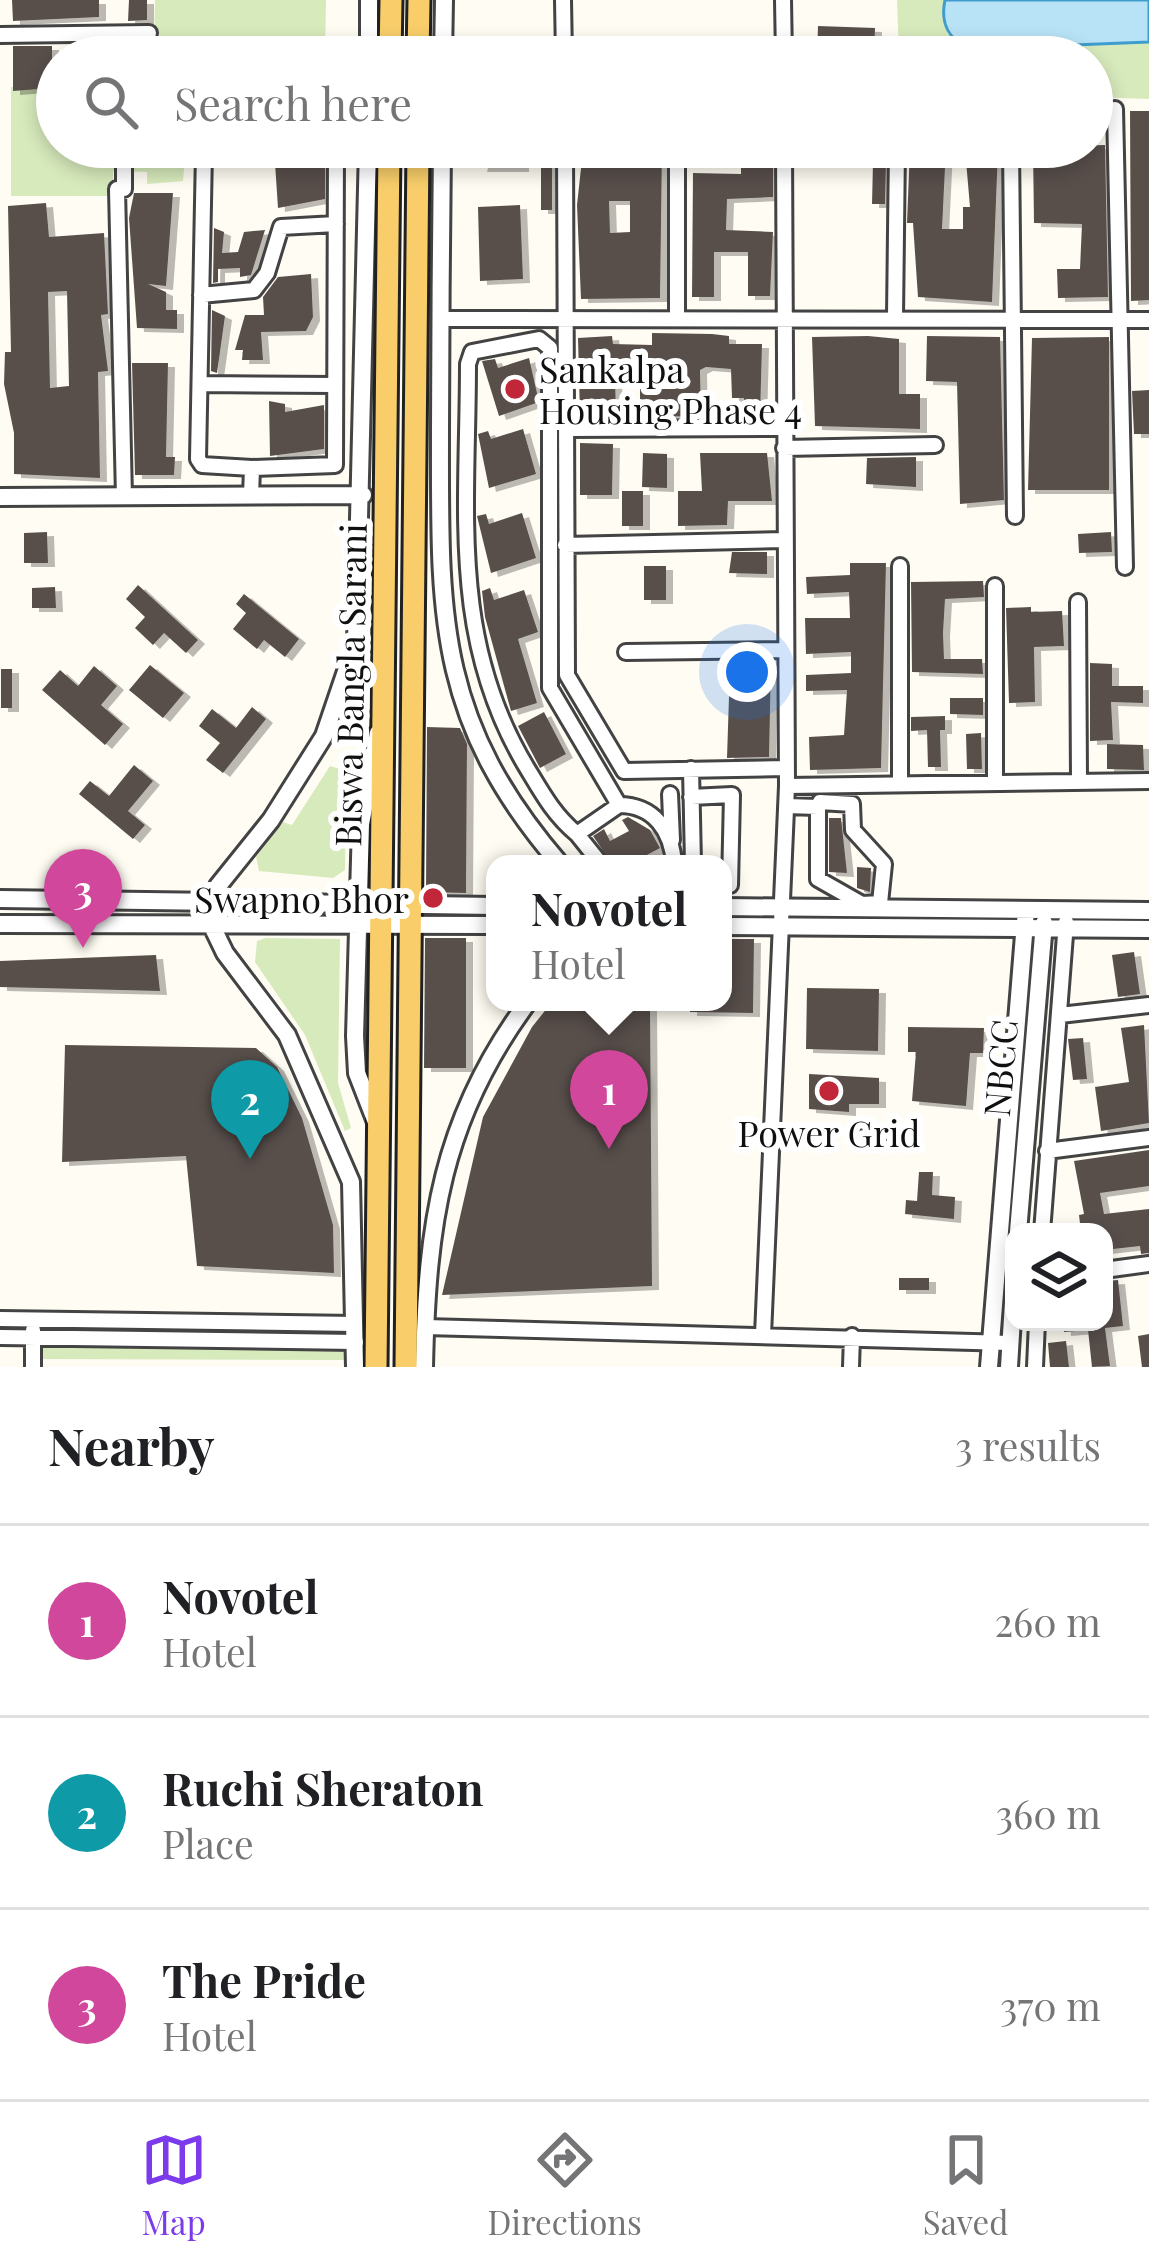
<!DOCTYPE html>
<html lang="en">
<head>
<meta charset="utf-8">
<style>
	body { margin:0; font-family:"Playfair Display",serif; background:#f6f6f6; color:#202124 }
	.controls { position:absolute; right:36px; bottom:36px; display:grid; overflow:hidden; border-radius:24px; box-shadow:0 6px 18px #0003 }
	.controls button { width:108px; height:108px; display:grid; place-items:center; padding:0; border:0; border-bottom:3px solid #e0e0e0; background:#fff; color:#202124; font:60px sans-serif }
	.you { position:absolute; left:747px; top:672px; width:42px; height:42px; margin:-30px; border:9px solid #fff; border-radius:50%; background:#1a73e8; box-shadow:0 0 0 18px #1a73e833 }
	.badge { display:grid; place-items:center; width:78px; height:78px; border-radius:50%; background:#7c3aed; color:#fff; font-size:39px; font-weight:700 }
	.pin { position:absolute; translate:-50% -99px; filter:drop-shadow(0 3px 6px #0008) }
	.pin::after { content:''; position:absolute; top:63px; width:42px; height:36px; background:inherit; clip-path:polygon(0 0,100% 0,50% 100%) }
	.popup { position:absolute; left:486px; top:855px; width:246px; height:156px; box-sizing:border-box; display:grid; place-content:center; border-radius:24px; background:#fff; filter:drop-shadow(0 3px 9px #0005); font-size:39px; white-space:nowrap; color:#757577 }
	.popup b { font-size:45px; color:#202124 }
	.popup::after { content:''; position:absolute; left:50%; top:100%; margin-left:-24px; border:24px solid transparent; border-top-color:#fff }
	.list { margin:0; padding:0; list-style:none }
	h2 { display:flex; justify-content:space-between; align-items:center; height:156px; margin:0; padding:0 48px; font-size:51px }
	h2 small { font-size:39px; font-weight:400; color:#757577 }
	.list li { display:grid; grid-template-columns:78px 1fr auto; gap:36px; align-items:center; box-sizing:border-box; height:192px; padding:0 48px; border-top:3px solid #e0e0e0 }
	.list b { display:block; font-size:45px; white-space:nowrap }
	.list p { margin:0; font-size:39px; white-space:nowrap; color:#757577 }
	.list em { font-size:39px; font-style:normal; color:#757577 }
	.icon { flex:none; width:66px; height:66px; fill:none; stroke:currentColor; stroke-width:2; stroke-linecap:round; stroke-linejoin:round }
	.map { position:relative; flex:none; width:1149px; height:1367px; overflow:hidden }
	.search { position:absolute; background:#fff; box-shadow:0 6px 18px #0003; left:36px; right:36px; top:36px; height:132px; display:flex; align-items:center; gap:30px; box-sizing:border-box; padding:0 42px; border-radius:66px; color:#757577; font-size:45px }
	.sheet { height:732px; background:#fff }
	nav { display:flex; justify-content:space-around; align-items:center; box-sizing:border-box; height:168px; border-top:3px solid #e0e0e0; background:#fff; font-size:33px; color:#757577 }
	nav a { display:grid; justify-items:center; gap:6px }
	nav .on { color:#7c3aed }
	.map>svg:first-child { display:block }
	.green { fill:#d7eabc }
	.water { fill:#b8e3f6; stroke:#3f9dcd; stroke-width:3 }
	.building { fill:#59504c; fill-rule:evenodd; filter:url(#shadow) }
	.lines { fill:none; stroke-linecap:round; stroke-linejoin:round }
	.minor-casing { stroke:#434343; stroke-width:20 }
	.tertiary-casing { stroke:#434343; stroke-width:22 }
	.primary-casing { stroke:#212121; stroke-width:27 }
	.minor { stroke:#fff; stroke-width:14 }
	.tertiary { stroke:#fff; stroke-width:16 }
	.primary { stroke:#f8cd6a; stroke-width:21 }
	.poi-dot { fill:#c12738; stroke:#fff; stroke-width:4.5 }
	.labels { text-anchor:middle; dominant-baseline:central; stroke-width:12; stroke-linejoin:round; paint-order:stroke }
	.poi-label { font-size:36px; fill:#101010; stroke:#fff; text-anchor:start }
	.street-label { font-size:36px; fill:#101010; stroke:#fff }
</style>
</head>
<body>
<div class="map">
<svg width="1149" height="1367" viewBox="0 0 1149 1367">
	<defs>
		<filter id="shadow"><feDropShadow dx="7" dy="4" stdDeviation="0" flood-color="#0004"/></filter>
	</defs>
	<rect width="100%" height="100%" fill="#fffcf3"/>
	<path class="green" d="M 155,0 L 326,0 L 325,57 L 127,57 L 127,50 L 154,50 Z
		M 897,0 L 1149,0 L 1149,99 L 1092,97 L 1092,57 L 899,57 Z
		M 11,87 L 57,88 L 57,147 L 186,147 L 183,181 L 147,184 L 147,172 L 113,171 L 113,196 L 11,196 Z
		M 330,766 L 353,773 L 346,797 L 345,870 L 333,878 L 259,871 L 256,857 L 283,822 L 292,825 Z
		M 266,938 L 340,939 L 338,1083 L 351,1128 L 345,1131 L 305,1035 L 255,962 L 257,941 Z
		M 42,1343 L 345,1347 L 346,1360 L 41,1359 Z"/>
	<path class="water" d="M 945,0 L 1149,0 L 1149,42 L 970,49 C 949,40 940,23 945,0 Z"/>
	<path class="building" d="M 12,0 L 99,0 L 99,17 L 13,21 Z
		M 129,0 L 147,0 L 147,20 L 128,21 Z
		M 818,26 L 875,28 L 874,57 L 817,57 Z
		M 13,46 L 52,46 L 52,88 L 13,91 Z
		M 101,47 L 101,57 L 66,57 L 66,48 Z
		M 1130,111 L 1149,111 L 1149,300 L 1131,301 Z
		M 1105,145 L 1108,297 L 1058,298 L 1057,269 L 1080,269 L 1082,224 L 1034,223 L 1033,147 Z
		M 485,147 L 522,153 L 522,168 L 480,168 Z
		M 741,147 L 773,147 L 773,197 L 727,199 L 726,230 L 773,232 L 770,296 L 748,296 L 748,252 L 714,252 L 714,297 L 692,297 L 693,173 L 741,174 Z
		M 910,147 L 946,147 L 942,229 L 963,229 L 963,207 L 970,207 L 965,149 L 998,150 L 992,302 L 918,297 L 913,223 L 907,223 Z
		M 274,148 L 289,152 L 289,157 L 325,156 L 325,199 L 278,208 Z
		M 583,150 L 662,150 L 660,298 L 581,299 L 577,205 ZM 609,201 L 630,201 L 630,232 L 610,233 Z
		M 541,161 L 552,161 L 552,210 L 541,210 Z
		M 873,162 L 886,162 L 885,204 L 872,204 Z
		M 134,193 L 173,193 L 166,286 L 148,284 L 166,292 L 166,310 L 177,310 L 177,329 L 137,328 L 129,218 Z
		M 46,203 L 49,237 L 104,233 L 108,314 L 101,315 L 108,371 L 98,372 L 100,478 L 14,474 L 14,433 L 4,384 L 5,352 L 11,352 L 8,206 ZM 67,291 L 69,386 L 50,388 L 48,292 Z
		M 520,205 L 523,279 L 480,281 L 478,207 Z
		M 214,228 L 224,232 L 222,253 L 238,252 L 244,232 L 265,230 L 251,275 L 240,277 L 240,268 L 218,269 L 218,282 L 213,283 Z
		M 311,274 L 313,317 L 306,331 L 261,332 L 263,360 L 242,360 L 243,350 L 235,350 L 245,315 L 264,315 L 263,297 L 278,277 Z
		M 212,310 L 225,316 L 217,373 L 211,371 Z
		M 652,333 L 712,334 L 729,336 L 729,344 L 762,344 L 760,417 L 745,417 L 744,398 L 732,398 L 731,369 L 706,367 L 700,370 L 701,416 L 640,417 L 640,389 L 674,389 L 674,366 L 641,366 L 641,378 L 615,378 L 616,414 L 580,415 L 578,338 L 612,336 L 613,344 L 652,345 Z
		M 868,336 L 899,339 L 899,394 L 920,394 L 920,429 L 815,426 L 812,337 Z
		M 927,336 L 1000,337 L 1004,500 L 960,504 L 957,382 L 926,381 Z
		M 1109,337 L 1109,490 L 1028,490 L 1032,338 Z
		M 529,358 L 539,402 L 499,416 L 482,361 L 495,359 L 498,368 Z
		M 132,363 L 168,363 L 166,457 L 175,457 L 174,475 L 135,475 Z
		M 1149,390 L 1149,434 L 1134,434 L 1132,391 Z
		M 269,401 L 285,404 L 285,412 L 324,405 L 324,449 L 270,456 Z
		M 523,429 L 536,474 L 489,488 L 478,434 L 488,431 L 491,439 Z
		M 580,443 L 613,444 L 612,495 L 580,495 Z
		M 643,453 L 667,454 L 667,488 L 642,487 Z
		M 700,453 L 767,453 L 772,501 L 728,501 L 727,525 L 678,526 L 678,491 L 702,491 Z
		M 916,457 L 916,487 L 866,484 L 867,458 Z
		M 622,491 L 643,491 L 643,526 L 622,526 Z
		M 522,513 L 536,558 L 491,573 L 477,516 L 486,514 L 489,524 Z
		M 47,532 L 48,563 L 24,563 L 24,533 Z
		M 1111,532 L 1112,552 L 1079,553 L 1078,534 Z
		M 732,552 L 767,552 L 767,574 L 729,573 Z
		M 850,563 L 886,563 L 881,768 L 810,770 L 809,737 L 844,735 L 847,690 L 806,691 L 806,675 L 851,673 L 851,652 L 806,654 L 805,618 L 850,618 L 849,592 L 807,594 L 806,577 L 850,575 Z
		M 644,566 L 666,566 L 666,600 L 644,600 Z
		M 983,581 L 984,597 L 945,599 L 943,633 L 944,659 L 982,659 L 983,674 L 912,672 L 911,582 Z
		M 138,585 L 198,640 L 186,653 L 164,633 L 153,645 L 135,628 L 145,617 L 126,599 Z
		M 55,587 L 56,608 L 32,608 L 32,588 Z
		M 490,588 L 494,600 L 524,590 L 538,632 L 518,639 L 537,703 L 511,711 L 485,617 L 482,591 Z
		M 244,594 L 299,639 L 285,657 L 264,640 L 257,649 L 233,629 L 246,613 L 236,604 Z
		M 1031,607 L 1031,612 L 1062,611 L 1064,646 L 1034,647 L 1035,702 L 1009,703 L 1006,608 Z
		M 1090,663 L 1112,664 L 1112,686 L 1143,686 L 1143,703 L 1111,702 L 1113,740 L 1090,741 Z
		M 150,665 L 184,693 L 163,718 L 129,690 Z
		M 771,665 L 769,757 L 727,758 L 730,666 Z
		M 94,666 L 117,686 L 101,705 L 123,724 L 105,745 L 42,690 L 60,670 L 78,686 Z
		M 1,669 L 12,669 L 12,708 L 1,708 Z
		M 950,698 L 983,698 L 983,715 L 950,714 Z
		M 252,707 L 266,719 L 223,773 L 206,760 L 220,743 L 199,726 L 212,709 L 236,728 Z
		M 544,712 L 566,754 L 540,768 L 518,726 Z
		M 945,716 L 945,730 L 940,730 L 941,767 L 928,767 L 927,730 L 911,731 L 911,717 Z
		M 427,727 L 460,728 L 467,744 L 466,893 L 426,892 Z
		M 981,733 L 982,769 L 967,769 L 966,734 Z
		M 1107,744 L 1143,745 L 1144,770 L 1107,769 Z
		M 134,765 L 153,781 L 128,811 L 145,825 L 133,839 L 79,794 L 90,781 L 109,796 Z
		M 628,817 L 650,830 L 660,848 L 630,864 L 612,864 L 593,836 L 604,829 L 610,841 L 629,831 L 622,820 Z
		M 829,818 L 841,818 L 847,873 L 829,872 Z
		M 857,867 L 871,868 L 870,892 L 857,888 Z
		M 425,938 L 466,938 L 466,1068 L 424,1068 Z
		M 723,939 L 754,939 L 753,1013 L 690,1012 L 690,1002 L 723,1002 Z
		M 1134,952 L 1140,994 L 1118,997 L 1112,955 Z
		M 156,955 L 160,991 L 0,987 L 0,961 Z
		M 807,988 L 879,989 L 878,1051 L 806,1049 Z
		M 552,1002 L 650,1002 L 652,1286 L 442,1295 L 483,1117 L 532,1027 Z
		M 1144,1025 L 1149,1123 L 1101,1131 L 1095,1087 L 1129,1082 L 1121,1028 Z
		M 908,1027 L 984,1028 L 983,1053 L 970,1053 L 966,1106 L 912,1101 L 916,1052 L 908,1052 Z
		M 1083,1038 L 1087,1079 L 1073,1080 L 1068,1039 Z
		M 65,1045 L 256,1048 L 277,1067 L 302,1118 L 333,1225 L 334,1273 L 197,1266 L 186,1156 L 62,1162 Z
		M 809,1074 L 879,1078 L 879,1104 L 849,1104 L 849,1112 L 809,1109 Z
		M 890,1124 L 890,1142 L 859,1142 L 859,1125 Z
		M 1149,1150 L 1149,1186 L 1100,1193 L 1104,1214 L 1149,1209 L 1149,1253 L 1141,1254 L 1140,1246 L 1104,1250 L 1104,1232 L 1081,1232 L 1079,1215 L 1084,1214 L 1074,1161 Z
		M 919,1172 L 933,1172 L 932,1195 L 955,1197 L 954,1219 L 905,1214 L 906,1200 L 917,1201 Z
		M 899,1278 L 929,1278 L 929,1290 L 899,1290 Z
		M 1118,1280 L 1123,1326 L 1105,1328 L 1110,1366 L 1092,1367 L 1088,1330 L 1064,1332 L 1063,1322 L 1104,1322 L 1104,1281 Z
		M 1149,1334 L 1149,1367 L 1142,1367 L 1138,1336 Z
		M 1066,1341 L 1069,1367 L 1050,1367 L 1048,1343 Z"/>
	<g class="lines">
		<defs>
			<path id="minor" d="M 563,0 L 564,57
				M 783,0 L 784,57
				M 0,35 L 149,33
				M 1115,109 L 1125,567
				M 237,147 L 204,152 L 198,459 L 202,465 L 252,468
				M 565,147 L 567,675 L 624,771 L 785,768
				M 1011,147 L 1015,516
				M 201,295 L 254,290 L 267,273 L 281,227 L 336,224
				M 677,316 L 677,147
				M 895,317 L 897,147
				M 440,319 L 1149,320
				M 200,384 L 335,385
				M 567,429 L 784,428
				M 784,448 L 935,445
				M 251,496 L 252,468 L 335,465 L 336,147
				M 124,497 L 117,189 L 124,189 L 124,147
				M 565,545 L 785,540
				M 900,566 L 900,783
				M 995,586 L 995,781
				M 1078,602 L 1079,781
				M 626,652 L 783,650
				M 691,769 L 693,864
				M 787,786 L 1149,781
				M 670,794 L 672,840
				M 691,797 L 732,795 L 730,885 L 723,885
				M 786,806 L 818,807 L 818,879 L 862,904 L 880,903 L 884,864 L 853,830 L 852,804 L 820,802 L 818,807
				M 577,834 C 554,815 542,793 527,768 C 449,639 468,510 468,364 L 472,352 L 539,339 L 550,348 L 550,688 L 619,805 C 654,805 672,831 674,864
				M 601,864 L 577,834 L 619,805
				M 1060,1015 L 1149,1005
				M 1047,1151 L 1149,1138
				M 1042,1232 L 1066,922
				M 1104,1270 L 1149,1264
				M 0,1319 L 355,1324
				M 425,1327 L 1010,1343
				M 763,1335 L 787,786 L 784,147
				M 0,1337 L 356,1342
				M 33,1367 L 33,1330
				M 851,1367 L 852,1336
				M 1035,1367 L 1037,1322"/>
			<path id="tertiary" d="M 369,57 L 369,0
				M 443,57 L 444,0
				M 442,147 C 441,241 440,336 440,430 C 440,612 434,718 560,864
				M 0,497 L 363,495
				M 0,899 L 495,906
				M 723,907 L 1149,911
				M 0,924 L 495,925
				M 723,926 L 1149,929
				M 376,1122 L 357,1073 L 355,1036 L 361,824 L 378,733
				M 1018,1232 L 1044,923
				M 355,1367 L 351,1182 L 287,1035 L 225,953 L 211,924 L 218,886 L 271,820 L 324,736 L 356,642 L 368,147
				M 424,1367 C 427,1225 441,1119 528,1002
				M 989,1367 L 1026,910
				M 1009,1367 L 1014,1286"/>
			<path id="primary" d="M 390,57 L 391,0
				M 418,57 L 419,0
				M 376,1367 L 389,147
				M 406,1367 L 418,147"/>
		</defs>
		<use href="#minor" class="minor-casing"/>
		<use href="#tertiary" class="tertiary-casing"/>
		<use href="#primary" class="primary-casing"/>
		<use href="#minor" class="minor"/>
		<use href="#tertiary" class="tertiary"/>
		<use href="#primary" class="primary"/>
	</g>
	<g class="poi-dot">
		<circle cx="515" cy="389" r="12"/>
		<circle cx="433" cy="898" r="12"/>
		<circle cx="829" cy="1091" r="12"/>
	</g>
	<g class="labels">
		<g class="poi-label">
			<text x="539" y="368">Sankalpa<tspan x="539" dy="41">Housing Phase 4</tspan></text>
			<text x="409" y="898" text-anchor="end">Swapno Bhor</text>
			<text x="829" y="1132" text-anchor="middle">Power Grid</text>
		</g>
		<g class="street-label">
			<text transform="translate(349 685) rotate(-89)">Biswa Bangla Sarani</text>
			<text transform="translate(999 1068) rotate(-85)">NBCC</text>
		</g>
	</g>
</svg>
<div class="controls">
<button><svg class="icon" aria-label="layers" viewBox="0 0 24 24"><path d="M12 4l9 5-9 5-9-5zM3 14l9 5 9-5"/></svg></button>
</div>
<div class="you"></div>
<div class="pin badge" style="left:609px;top:1149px;background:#d1479c">1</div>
<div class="popup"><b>Novotel</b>Hotel</div>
<div class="pin badge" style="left:250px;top:1159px;background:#0f9aa8">2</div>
<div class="pin badge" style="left:83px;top:948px;background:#d1479c">3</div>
<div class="search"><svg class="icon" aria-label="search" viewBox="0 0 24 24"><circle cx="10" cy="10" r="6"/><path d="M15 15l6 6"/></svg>Search here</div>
</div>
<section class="sheet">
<h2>Nearby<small>3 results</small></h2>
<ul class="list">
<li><span class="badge" style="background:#d1479c">1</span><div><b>Novotel</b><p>Hotel</p></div><em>260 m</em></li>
<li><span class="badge" style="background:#0f9aa8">2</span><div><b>Ruchi Sheraton</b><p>Place</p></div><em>360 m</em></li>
<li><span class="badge" style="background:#d1479c">3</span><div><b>The Pride</b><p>Hotel</p></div><em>370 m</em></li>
</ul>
</section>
<nav>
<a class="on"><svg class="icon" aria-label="map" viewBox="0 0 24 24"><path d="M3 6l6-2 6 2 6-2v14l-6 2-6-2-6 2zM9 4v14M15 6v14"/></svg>Map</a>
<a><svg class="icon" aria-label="directions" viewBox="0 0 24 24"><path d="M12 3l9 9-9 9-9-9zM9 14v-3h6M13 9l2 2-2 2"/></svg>Directions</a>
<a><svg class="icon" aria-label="saved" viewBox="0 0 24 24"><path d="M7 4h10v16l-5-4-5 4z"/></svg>Saved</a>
</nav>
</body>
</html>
